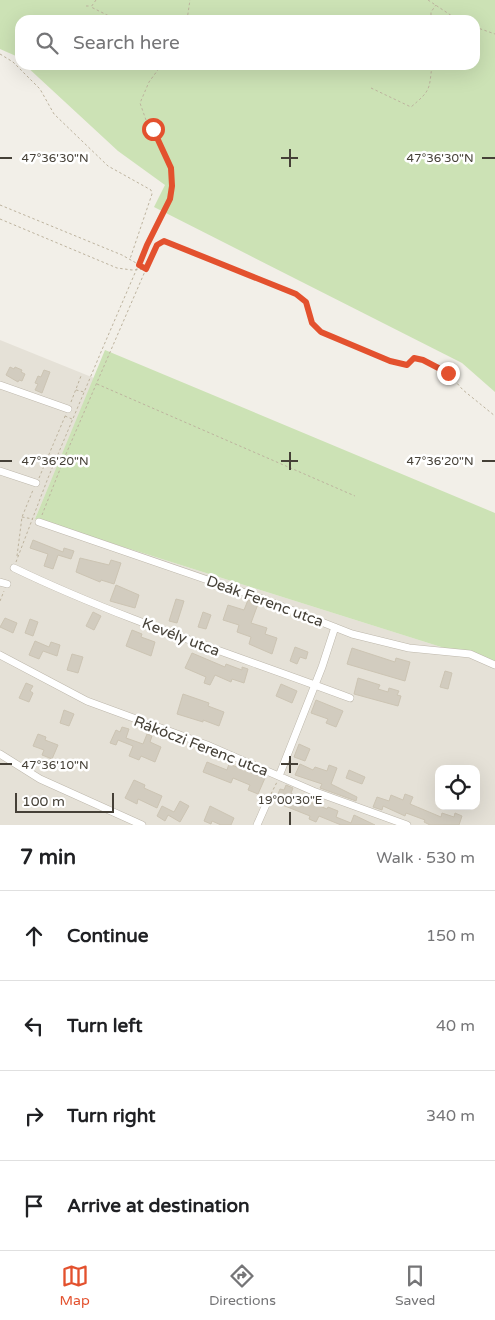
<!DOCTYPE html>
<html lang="en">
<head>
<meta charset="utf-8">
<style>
	body { margin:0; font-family:"Varela Round",sans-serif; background:#f6f6f6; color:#202124 }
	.controls { position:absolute; right:15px; bottom:15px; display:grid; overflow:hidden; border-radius:10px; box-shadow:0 5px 20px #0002 }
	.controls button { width:45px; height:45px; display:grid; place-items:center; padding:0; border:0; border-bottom:1px solid #e0e0e0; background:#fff; color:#202124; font:25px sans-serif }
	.scale { position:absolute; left:15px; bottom:12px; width:99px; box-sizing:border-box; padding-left:5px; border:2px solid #454037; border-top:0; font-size:14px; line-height:18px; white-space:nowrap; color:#454037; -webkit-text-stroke:4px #fff; paint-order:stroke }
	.stop { position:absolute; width:15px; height:15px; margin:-11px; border:4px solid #e3512e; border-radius:50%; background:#fff }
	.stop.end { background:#e3512e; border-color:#fff; box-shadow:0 1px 5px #0008 }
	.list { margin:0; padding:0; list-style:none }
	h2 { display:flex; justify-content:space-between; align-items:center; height:65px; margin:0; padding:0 20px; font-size:21px }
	h2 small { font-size:16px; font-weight:400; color:#757577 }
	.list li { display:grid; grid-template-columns:32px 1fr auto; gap:15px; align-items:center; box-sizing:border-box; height:90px; padding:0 20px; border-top:1px solid #e0e0e0 }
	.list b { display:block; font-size:19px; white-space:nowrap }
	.list em { font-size:16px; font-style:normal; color:#757577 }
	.icon { flex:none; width:28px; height:28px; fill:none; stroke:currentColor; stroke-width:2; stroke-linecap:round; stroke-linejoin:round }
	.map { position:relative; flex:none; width:495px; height:825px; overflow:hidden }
	.search { position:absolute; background:#fff; box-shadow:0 5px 20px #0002; left:15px; right:15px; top:15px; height:55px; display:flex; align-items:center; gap:12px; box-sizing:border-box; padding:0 18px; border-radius:15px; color:#757577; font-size:19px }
	.sheet { height:425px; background:#fff }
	nav { display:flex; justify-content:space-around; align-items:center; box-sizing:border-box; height:70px; border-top:1px solid #e0e0e0; background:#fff; font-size:14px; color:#757577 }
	nav a { display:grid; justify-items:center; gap:2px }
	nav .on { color:#e3512e }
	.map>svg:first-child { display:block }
	.residential { fill:#e5e1d7; fill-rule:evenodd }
	.green { fill:#cce2b5 }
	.building { fill:#d2ccbf; stroke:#ccc4b3 }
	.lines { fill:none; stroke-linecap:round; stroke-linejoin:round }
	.street-casing { stroke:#bdb7ab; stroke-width:8 }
	.path { stroke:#bdb39e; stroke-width:1; stroke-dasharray:2.5 2.5; stroke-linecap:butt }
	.street { stroke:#fff; stroke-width:7 }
	.route { stroke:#e3512e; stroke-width:6 }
	.ticks { fill:none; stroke:#454037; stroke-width:2 }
	.labels { text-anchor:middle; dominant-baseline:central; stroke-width:5; stroke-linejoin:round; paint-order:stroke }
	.street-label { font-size:15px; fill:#454037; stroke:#fff }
	.ticks-label { font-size:12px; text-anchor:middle; fill:#454037; stroke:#fff; stroke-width:5; stroke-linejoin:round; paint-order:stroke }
</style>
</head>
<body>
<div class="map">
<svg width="495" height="825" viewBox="0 0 495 825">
	<rect width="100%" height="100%" fill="#f2efe8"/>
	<path class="residential" d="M 0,340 L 94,378 L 35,519 L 495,664 L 495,825 L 0,825 ZM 439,769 L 476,769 L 476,806 L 439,806 Z"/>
	<path class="green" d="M 0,0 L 495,0 L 495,392 L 462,363 L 154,207 L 165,185 L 118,151 L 25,65 L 475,65 L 475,20 L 20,20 L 20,60 L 16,56 L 0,49 Z
		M 105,350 L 495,513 L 495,664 L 35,519 Z"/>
	<path class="building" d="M 10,367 L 14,369 L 15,367 L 22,370 L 21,372 L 25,374 L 22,381 L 19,380 L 18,382 L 6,375 Z
		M 44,370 L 50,372 L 42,393 L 35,390 L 38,384 L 35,383 L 38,376 L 41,377 Z
		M 33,540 L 63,552 L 64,548 L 74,551 L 71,559 L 58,555 L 53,569 L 44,566 L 48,554 L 30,548 Z
		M 80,558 L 109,565 L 111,560 L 121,563 L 114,584 L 101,580 L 100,582 L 76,572 Z
		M 116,585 L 139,595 L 135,608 L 110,601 Z
		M 176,599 L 184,601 L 177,623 L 169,621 Z
		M 248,600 L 258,604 L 251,623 L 267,628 L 265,634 L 277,638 L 272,654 L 249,644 L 251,637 L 237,632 L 239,625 L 223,620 L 228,605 L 244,610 Z
		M 93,612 L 101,616 L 94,630 L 86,626 Z
		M 203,612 L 211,615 L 206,629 L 198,627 Z
		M 5,618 L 17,623 L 13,633 L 0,627 Z
		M 30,619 L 38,622 L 33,636 L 25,633 Z
		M 132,630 L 142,634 L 141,637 L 155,642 L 151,656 L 126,646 Z
		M 35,641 L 49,647 L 51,642 L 60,645 L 57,656 L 43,651 L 39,659 L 29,655 Z
		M 295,647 L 308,652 L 306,659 L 300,657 L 297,664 L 290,661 Z
		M 352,648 L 395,662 L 396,658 L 410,662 L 405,681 L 347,664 Z
		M 192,653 L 225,667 L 226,664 L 242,670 L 242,667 L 248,669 L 244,683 L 232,679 L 231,682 L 215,675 L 210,685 L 204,683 L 206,677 L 185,668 Z
		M 72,654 L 83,657 L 78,673 L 67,670 Z
		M 445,671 L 452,673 L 448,689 L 440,687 Z
		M 358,678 L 380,685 L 378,689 L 388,692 L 389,688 L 399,691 L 397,695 L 401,696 L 398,706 L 354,694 Z
		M 26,683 L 33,686 L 30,691 L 33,693 L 29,702 L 19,698 Z
		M 281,684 L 297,691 L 292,703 L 276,696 Z
		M 183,694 L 209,703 L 208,706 L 224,712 L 219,726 L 203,720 L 203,722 L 177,714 Z
		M 316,700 L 343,711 L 336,727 L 326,723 L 328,719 L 311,713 Z
		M 64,710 L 74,714 L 69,726 L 60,723 Z
		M 122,727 L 129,729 L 126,738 L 143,744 L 147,734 L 152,736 L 150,742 L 161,747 L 155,762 L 141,756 L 139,760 L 129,756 L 133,746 L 118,740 L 116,745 L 110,743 L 116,730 L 120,732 Z
		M 38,734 L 46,737 L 45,740 L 58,745 L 52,759 L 42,755 L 44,750 L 33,746 Z
		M 299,744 L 310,749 L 305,761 L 294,757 Z
		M 207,762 L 227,770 L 229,764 L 265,778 L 258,794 L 248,790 L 250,785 L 233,778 L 231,783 L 203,772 Z
		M 300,764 L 313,770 L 315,767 L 327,771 L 329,765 L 337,768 L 331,784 L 357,797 L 356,801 L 320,788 L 322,784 L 295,775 Z
		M 349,770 L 365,777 L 362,784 L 346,778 Z
		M 134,780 L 145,785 L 144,788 L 162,796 L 157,808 L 138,799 L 137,804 L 125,798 Z
		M 286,785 L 293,788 L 291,793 L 311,800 L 310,802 L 327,809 L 328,807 L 338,811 L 336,817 L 351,823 L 354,815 L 375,825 L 341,825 L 319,816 L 316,822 L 309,819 L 310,816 L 275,802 L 280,789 L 284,790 Z
		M 405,794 L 413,797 L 410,804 L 441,817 L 442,813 L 454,817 L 455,813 L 462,816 L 459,825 L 430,825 L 424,822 L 425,820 L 406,813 L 405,816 L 383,806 L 382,810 L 373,807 L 377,797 L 389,801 L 391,795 L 403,800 Z
		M 180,801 L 189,806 L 180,822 L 168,815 L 165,821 L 157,816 L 162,806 L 174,812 Z
		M 210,806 L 234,818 L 231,825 L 221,825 L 212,821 L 211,824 L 204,821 Z"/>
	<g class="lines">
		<defs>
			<path id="street" d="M 0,385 L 68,409
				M 0,471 L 36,483
				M 39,522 L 263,599 L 352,634 L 409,648 L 470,654 L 495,665
				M 14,568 C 122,620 238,656 350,698
				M 0,582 L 7,584
				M 0,655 L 87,701 L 207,745 L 313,791 L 407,825
				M 0,754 L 40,779 L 142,825
				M 279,776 L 322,667 L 335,627
				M 257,825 L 268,800"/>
		</defs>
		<use href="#street" class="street-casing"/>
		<path class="path" d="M 96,0 L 91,7 L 117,20
			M 428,0 L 458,20
			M 86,6 L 90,6
			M 187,20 L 190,0
			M 431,20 L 431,12 L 436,5
			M 475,27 L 495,34
			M 0,54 L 13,62 L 40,89 L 54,114 L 108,166 L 151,190 L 152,194 L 130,259
			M 371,88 L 411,107 C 431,90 429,90 432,65
			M 0,205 L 122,255 L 145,268
			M 0,219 L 117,268 L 132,270 L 145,269
			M 97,384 L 355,496
			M 76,390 L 84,392
			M 71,402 L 81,376
			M 65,416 L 72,419
			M 39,478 L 66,414
			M 42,515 L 66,454 L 146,269 L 157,245 L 163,241 L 296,294 L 306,302 L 312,323 L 321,332 L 390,361 L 407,365 L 414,358 L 423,360 L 448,373 L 463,390 L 495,416
			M 22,517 L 33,519
			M 17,556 L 22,517 L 33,490
			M 16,562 L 48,478 L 101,352 L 147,245 L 170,199 L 172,186 L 171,168 L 153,129 L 146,120 L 140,103 L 149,82 L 160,67 L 159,65
			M 0,601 L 4,591
			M 271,794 L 277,782"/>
		<use href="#street" class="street"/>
	</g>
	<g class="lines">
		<path class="route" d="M 153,129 L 171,168 L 172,186 L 170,199 L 147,245 L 139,265 L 146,269 L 157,245 L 164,241 L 296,294 L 306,302 L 312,323 L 321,332 L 390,361 L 407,365 L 414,358 L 423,360 L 448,373"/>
	</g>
	<path class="ticks" d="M 290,149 L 290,167M 0,158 L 12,158M 281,158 L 298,158M 482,158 L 495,158M 290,452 L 290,470M 0,461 L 12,461M 281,461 L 298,461M 482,461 L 495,461M 290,756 L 290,773M 0,764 L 12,764M 281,764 L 298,764M 290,812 L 290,825"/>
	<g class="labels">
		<g class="street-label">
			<text transform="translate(265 601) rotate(20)">Deák Ferenc utca</text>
			<text transform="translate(181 637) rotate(21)">Kevély utca</text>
			<text transform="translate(201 746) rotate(21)">Rákóczi Ferenc utca</text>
		</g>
	</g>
	<g class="ticks-label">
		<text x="55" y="162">47°36'30"N</text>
		<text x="440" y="162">47°36'30"N</text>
		<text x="55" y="465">47°36'20"N</text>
		<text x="440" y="465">47°36'20"N</text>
		<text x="55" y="769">47°36'10"N</text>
		<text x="290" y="804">19°00'30"E</text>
	</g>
</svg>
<div class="controls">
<button><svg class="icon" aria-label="locate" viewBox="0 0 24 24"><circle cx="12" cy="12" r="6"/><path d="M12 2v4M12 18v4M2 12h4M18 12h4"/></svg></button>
</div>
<div class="scale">100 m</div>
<div class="stop" style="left:153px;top:129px"></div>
<div class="stop end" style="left:448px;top:373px"></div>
<div class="search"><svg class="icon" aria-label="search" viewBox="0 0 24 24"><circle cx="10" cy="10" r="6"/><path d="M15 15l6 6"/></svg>Search here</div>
</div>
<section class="sheet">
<h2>7 min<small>Walk · 530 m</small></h2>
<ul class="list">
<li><svg class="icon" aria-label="ahead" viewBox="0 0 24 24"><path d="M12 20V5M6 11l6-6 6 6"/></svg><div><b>Continue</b></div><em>150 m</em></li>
<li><svg class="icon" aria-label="left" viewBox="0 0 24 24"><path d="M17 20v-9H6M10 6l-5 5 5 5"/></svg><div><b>Turn left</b></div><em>40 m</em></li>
<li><svg class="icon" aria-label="right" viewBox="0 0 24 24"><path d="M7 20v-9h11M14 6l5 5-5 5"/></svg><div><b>Turn right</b></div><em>340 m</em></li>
<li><svg class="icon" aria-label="arrive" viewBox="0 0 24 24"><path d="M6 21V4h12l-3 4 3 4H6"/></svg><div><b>Arrive at destination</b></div></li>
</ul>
</section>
<nav>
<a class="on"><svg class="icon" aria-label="map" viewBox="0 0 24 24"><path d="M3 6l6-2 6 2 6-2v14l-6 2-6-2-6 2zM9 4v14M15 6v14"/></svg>Map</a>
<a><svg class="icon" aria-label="directions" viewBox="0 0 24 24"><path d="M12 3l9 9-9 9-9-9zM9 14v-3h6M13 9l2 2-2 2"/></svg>Directions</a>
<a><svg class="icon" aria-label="saved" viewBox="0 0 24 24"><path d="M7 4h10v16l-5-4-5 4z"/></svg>Saved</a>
</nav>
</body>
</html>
